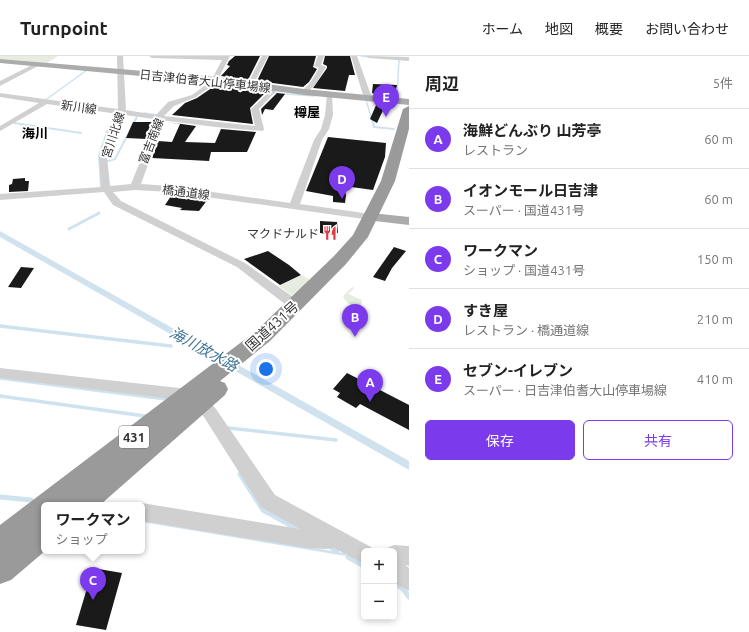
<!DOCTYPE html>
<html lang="ja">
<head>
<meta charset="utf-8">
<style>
	body { margin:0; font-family:Ubuntu,"Noto Sans JP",sans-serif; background:#f6f6f6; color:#222 }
	.controls { position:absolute; right:12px; bottom:12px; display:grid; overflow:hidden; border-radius:6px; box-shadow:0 2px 6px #0003 }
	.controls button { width:36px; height:36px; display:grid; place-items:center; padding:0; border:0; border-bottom:1px solid #e0e0e0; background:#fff; color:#222; font:20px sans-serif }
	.you { position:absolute; left:266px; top:313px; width:14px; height:14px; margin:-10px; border:3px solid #fff; border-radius:50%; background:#1a73e8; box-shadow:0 0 0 6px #1a73e833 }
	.badge { display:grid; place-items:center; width:26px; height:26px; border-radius:50%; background:#7c3aed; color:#fff; font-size:13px; font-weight:700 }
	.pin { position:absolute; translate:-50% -33px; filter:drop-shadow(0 1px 2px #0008) }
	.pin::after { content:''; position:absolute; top:21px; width:14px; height:12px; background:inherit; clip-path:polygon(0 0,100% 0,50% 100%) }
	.popup { position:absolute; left:41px; top:446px; width:104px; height:52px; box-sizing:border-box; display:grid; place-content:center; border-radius:6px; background:#fff; filter:drop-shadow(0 1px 3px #0005); font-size:13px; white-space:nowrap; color:#767676 }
	.popup b { font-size:15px; color:#222 }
	.popup::after { content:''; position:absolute; left:50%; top:100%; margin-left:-8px; border:8px solid transparent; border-top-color:#fff }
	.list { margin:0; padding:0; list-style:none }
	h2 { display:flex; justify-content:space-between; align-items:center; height:52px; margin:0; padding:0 16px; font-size:17px }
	h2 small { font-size:13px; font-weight:400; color:#767676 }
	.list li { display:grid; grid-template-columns:26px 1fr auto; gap:12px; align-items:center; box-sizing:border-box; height:60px; padding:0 16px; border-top:1px solid #e0e0e0 }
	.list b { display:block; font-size:15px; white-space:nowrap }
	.list p { margin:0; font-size:13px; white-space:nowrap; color:#767676 }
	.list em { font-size:13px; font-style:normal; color:#767676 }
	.actions { display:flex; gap:8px; padding:12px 16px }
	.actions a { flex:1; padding:9px 0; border:1px solid #7c3aed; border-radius:6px; text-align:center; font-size:14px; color:#7c3aed }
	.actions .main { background:#7c3aed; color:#fff }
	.map { position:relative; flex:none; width:409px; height:576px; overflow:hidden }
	header { display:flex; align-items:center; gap:24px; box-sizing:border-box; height:56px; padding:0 20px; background:#fff; border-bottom:1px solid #e0e0e0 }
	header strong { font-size:19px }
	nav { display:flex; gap:22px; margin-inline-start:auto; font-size:14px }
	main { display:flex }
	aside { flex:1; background:#fff }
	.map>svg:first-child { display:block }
	.green { fill:#e6ecdf }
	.water { fill:#cfe2ee }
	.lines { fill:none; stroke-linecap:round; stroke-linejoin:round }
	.stream-far4 { stroke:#cfe2ee; stroke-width:1.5 }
	.stream-far3 { stroke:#cfe2ee; stroke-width:2 }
	.stream-far2 { stroke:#cfe2ee; stroke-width:3 }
	.stream-far1 { stroke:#cfe2ee; stroke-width:3.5 }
	.stream { stroke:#cfe2ee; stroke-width:5 }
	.building { fill:#1a1a1a }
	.minor { fill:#d0d0d0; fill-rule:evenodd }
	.major { fill:#ababab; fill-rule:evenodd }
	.highway { fill:#9a9a9a; fill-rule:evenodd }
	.labels { text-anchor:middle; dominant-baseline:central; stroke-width:4; stroke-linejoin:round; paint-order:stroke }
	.far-street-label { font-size:12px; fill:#333; stroke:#fff }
	.far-poi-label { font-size:12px; fill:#333; stroke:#fff; text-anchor:end }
	.far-neighbourhood-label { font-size:13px; font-weight:bold; fill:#000; stroke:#fff }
	.shield { fill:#fff; stroke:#707070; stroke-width:1 }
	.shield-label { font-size:13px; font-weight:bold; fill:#333 }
	.street-label { font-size:14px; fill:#333; stroke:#fff }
	.water-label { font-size:15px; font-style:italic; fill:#3f7597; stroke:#fff }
</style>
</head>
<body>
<header>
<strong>Turnpoint</strong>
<nav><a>ホーム</a><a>地図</a><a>概要</a><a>お問い合わせ</a></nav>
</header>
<main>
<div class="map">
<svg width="409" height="576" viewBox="0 0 409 576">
	<rect width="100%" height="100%" fill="#fff"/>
	<path class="green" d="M 0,0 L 58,0 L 47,7 L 0,3 Z
		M 302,219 L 310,224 L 293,240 L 279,230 Z
		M 352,231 L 354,232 L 348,238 L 362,244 L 360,253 C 353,250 346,248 343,240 Z"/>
	<path class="water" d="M 0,175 L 409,405 L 409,414 L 0,181 Z
		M 142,464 L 345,497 L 346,500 L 142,466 Z"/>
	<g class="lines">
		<path class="stream-far4" d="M 361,0 L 370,1
			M 273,37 L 314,40
			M 397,42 L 399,3
			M 366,44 L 372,64
			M 44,45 L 87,14
			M 144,57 L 157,59
			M 114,64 L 118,57
			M 135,64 L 137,60"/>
		<path class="stream-far3" d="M 372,63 L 374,71 L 394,73
			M 14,67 L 81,77
			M 108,105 L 115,103 L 136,63
			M 101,131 L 99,100 L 107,76 L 115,63"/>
		<path class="stream-far2" d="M 69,173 L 99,157"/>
		<path class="stream-far1" d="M 0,270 L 171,290
			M 0,322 L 166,343
			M 0,340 L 145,360
			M 229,372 L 336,384"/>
		<path class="stream" d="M 240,418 L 263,454 L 299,474
			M 0,441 L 31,444
			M 329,490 L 337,495
			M 348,501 L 364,510
			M 394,527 L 403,533 L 409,541"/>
	</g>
	<path class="building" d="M 235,0 L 260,0 L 248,24 L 221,20 L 230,10 L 227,9 L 229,5 Z
		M 269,0 L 316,0 L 313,11 L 317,13 L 309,26 L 303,31 L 257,25 Z
		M 325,0 L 350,0 L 355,19 L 349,19 L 345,35 L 313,32 L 327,12 L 327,10 L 323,8 Z
		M 373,28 L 397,29 L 395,38 L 393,40 L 372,37 Z
		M 216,29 L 267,35 L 250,52 L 253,68 L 172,59 L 185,47 L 197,42 Z
		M 277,37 L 285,38 L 273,54 L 265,53 L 262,59 L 261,53 Z
		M 377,47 L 386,48 L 377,67 L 370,63 Z
		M 133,66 L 152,66 L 147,83 L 126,82 Z
		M 167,66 L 196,70 L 185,86 L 215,87 L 221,73 L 256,76 L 247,96 L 211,96 L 209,105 L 152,102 L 158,85 L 172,86 L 180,68 Z
		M 328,81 L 386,87 L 385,101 L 373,134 L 344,130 L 346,139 L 345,147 L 333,146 L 333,140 L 306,135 Z
		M 25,122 L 25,125 L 29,125 L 28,135 L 9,136 L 9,129 L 12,128 L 13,123 Z
		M 175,138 L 208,143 L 199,155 L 180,154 L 182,152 L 165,149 L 171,140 L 173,140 Z
		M 320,165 L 337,166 L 338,177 L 334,176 L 334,179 L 320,177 Z
		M 394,191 L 406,195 L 392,212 L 385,225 L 373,221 Z
		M 268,195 L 289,209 L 301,219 L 280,229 L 244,203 Z
		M 21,211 L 34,212 L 21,232 L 8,231 Z
		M 347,317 L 409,349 L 409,374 L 360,348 L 356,352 L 337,341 L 340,337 L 333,333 Z
		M 93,512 L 122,517 L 106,574 L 76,569 Z"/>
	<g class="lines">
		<path class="minor" d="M 117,0 L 123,0 L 126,54 L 156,59 L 168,46 L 192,39 L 211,25 L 222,4 L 152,2 L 149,0 L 230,0 L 216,27 L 196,41 L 174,50 L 164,60 L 255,70 L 251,53 L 274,31 L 279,32 L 259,53 L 264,73 L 263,75 L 215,71 L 161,64 L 156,86 L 141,128 L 171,130 L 290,147 L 314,84 L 321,73 L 325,59 L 327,39 L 332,38 L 333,59 L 329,73 L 322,84 L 300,148 L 371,158 L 376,161 L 375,163 L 371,164 L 171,136 L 135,134 L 113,136 L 121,145 L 245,207 L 300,246 L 301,249 L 300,252 L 290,252 L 237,211 L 113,149 L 104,136 L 0,144 L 0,138 L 101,131 L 99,100 L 106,78 L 118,58 L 47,48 L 0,75 L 0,70 L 39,47 L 0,41 L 0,37 L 118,53 ZM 125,59 L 154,63 L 148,86 L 131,128 L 110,130 L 107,100 L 114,78 Z
			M 262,0 L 268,0 L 253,29 L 248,30 L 247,29 Z
			M 318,0 L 324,0 L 321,9 L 326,11 L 315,29 L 306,37 L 302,37 L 302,35 L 310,27 L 319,12 L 314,10 Z
			M 351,0 L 357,0 L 372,42 L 371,44 L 368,44 L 364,42 Z
			M 366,0 L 409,1 L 409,5 L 369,2 Z
			M 38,6 L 41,8 L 40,9 L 0,30 L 0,25 Z
			M 0,312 L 188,333 L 193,335 L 196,339 L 193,343 L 188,345 L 0,322 Z
			M 201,341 L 207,343 L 216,353 L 275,439 L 371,491 L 373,495 L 364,495 L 364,508 L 334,492 L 326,493 L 307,492 L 142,465 L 142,449 L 138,449 L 142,447 L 300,473 L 261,451 L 204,361 L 193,347 L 195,343 Z
			M 394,489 L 409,490 L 409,510 L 405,509 L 409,512 L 409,535 L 394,527 L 394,495 L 386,495 L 387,492 Z"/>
		<path class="major" d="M 0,3 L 216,21 L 304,33 L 409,43 L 409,49 L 304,39 L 216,27 L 0,7 Z
			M 371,157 L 409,161 L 409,169 L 366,164 L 364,161 L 366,158 Z"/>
		<path class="highway" d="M 409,50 L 409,73 L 395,125 L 368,181 L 346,208 L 270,285 L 220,325 L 225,327 L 228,333 L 225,339 L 100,449 L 44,449 L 44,495 L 45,495 L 11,524 L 0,528 L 0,469 L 256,275 L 334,200 L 353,179 L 381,125 L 403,53 Z"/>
	</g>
	<defs>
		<symbol id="restaurant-bare" viewBox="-9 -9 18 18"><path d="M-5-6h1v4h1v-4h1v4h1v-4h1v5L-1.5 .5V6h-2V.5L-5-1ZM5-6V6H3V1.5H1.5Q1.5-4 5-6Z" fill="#e63946" stroke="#fff" stroke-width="2.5" paint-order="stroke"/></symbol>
	</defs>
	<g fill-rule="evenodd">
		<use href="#restaurant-bare" x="320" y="167" width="20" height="20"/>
	</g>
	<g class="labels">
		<g class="far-street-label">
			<text transform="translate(205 25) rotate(6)">日吉津伯耆大山停車場線</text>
			<text transform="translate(79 51) rotate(8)">新川線</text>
			<text transform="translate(113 79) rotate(-72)">宮川北線</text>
			<text transform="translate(151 85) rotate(-69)">富吉南線</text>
			<text transform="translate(186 136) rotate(7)">橋通道線</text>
		</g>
		<g class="far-poi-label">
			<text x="319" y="177">マクドナルド</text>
		</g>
		<g class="far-neighbourhood-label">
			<text x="307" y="56">樽屋</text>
			<text x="35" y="77">海川</text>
		</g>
		<rect class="shield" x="119" y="370" width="30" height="22" rx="3"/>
		<g class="shield-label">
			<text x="134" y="381">431</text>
		</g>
		<g class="street-label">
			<text transform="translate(272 270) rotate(-42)">国道431号</text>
		</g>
		<g class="water-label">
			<text transform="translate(204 293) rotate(29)">海川放水路</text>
		</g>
	</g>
</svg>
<div class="controls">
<button>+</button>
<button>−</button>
</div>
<div class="you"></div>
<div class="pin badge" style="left:370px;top:346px">A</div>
<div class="pin badge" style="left:355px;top:281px">B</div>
<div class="pin badge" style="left:93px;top:544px">C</div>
<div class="popup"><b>ワークマン</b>ショップ</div>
<div class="pin badge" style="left:342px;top:143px">D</div>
<div class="pin badge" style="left:386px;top:61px">E</div>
</div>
<aside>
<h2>周辺<small>5件</small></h2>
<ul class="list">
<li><span class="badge">A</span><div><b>海鮮どんぶり 山芳亭</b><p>レストラン</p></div><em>60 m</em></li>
<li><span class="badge">B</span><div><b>イオンモール日吉津</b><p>スーパー · 国道431号</p></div><em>60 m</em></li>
<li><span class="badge">C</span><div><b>ワークマン</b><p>ショップ · 国道431号</p></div><em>150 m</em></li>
<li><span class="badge">D</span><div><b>すき屋</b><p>レストラン · 橋通道線</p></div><em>210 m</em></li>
<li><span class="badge">E</span><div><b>セブン-イレブン</b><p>スーパー · 日吉津伯耆大山停車場線</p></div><em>410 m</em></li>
</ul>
<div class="actions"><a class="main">保存</a><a>共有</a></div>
</aside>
</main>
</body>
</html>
